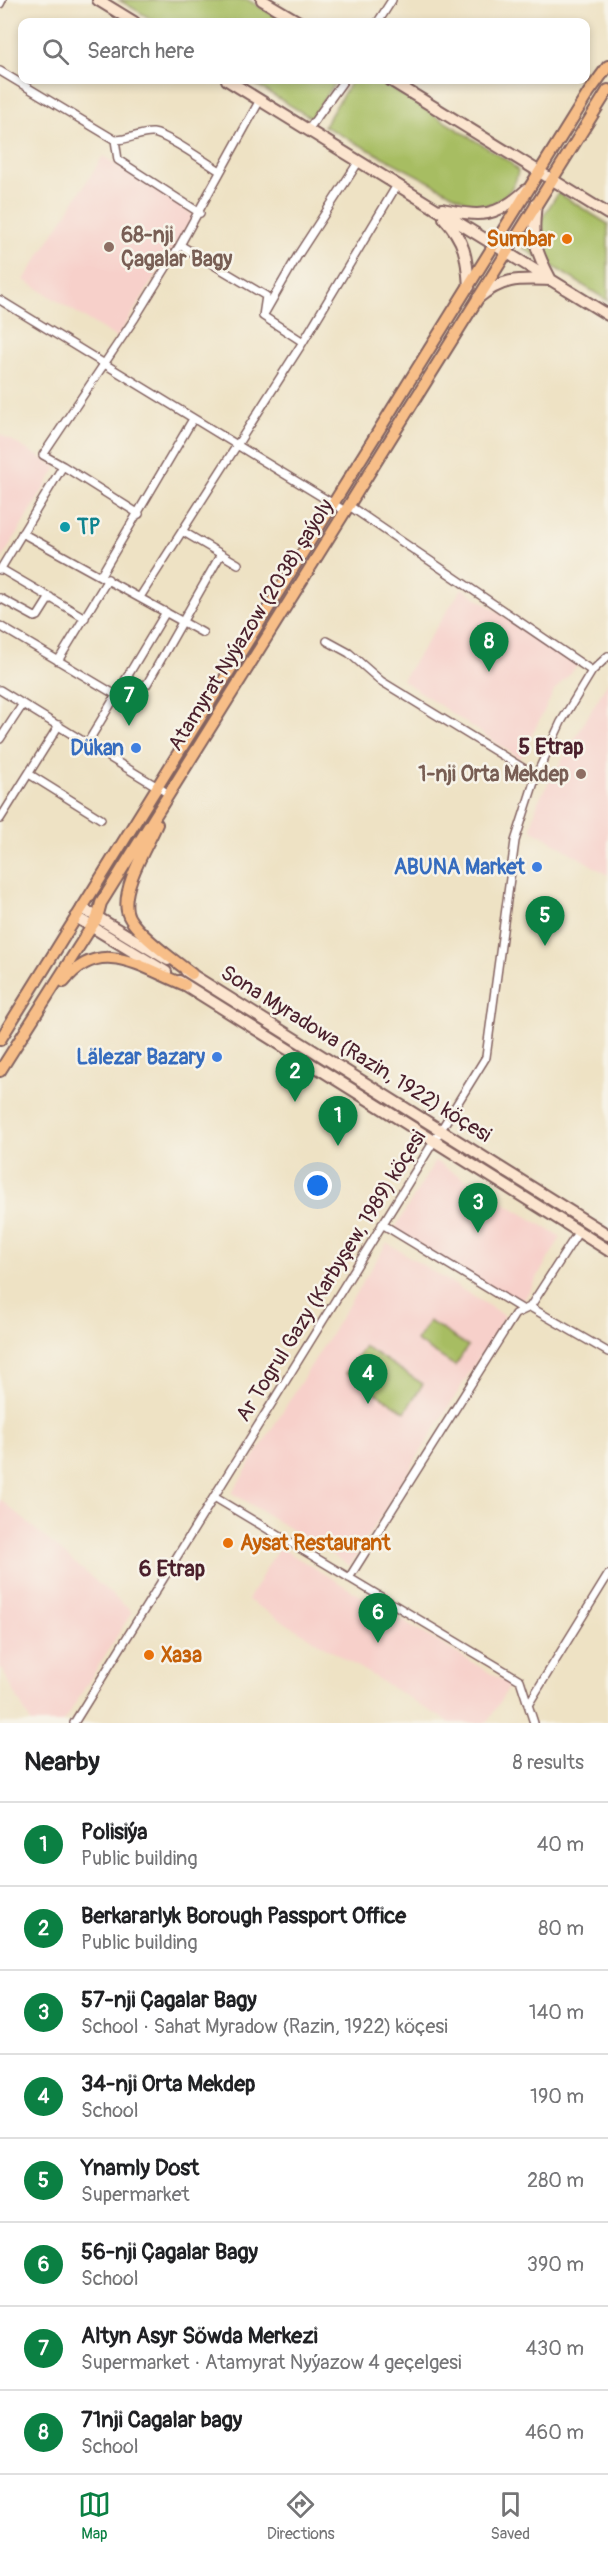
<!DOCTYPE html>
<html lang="en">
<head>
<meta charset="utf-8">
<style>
	body { margin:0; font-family:Pangolin,sans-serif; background:#f6f6f6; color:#202124 }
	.you { position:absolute; left:318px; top:1186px; width:21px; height:21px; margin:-15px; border:4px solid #fff; border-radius:50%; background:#1a73e8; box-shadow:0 0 0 9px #1a73e833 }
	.badge { display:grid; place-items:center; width:39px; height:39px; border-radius:50%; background:#0b8043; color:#fff; font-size:20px; font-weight:700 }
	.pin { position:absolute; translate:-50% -50px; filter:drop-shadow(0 2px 3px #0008) }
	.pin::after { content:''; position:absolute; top:32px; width:21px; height:18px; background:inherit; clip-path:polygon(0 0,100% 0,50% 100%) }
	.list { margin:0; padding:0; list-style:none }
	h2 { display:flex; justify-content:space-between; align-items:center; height:78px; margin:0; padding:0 24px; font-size:26px }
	h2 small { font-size:20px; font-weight:400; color:#757577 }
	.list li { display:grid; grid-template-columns:39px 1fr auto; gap:18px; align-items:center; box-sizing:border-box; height:84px; padding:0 24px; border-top:2px solid #e0e0e0 }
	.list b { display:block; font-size:22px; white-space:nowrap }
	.list p { margin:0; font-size:20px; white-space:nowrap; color:#757577 }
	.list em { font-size:20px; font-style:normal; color:#757577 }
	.icon { flex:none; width:33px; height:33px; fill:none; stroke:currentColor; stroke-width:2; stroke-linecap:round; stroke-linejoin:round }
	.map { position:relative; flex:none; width:608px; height:1723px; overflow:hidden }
	.search { position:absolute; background:#fff; box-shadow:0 3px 9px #0003; left:18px; right:18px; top:18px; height:66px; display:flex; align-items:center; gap:15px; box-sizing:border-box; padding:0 21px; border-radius:12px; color:#757577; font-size:22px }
	.sheet { height:750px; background:#fff }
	nav { display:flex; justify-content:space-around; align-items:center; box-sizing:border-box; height:84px; border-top:2px solid #e0e0e0; background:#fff; font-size:16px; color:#757577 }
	nav a { display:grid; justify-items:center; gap:3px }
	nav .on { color:#0b8043 }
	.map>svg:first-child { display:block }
	.built { fill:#f7d0ca }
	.green { fill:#a7bd62; stroke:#786e46; stroke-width:1.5 }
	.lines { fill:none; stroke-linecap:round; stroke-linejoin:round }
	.street-casing { stroke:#836361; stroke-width:10 }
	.secondary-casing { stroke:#836361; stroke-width:14 }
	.primary-casing { stroke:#836361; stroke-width:14 }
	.street { stroke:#fff; stroke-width:7 }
	.secondary { stroke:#fce5cf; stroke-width:10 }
	.primary { stroke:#f7be88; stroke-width:10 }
	.food-dot { fill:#e8710a; stroke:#f7f3e8; stroke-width:2 }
	.education-dot { fill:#8d6e63; stroke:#f7f3e8; stroke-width:2 }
	.culture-dot { fill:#0f9aa8; stroke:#f7f3e8; stroke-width:2 }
	.shop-dot { fill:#3f7fe0; stroke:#f7f3e8; stroke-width:2 }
	.labels { text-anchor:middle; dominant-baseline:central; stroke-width:5; stroke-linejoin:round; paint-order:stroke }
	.education-label { font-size:21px; font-weight:bold; fill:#785e54; stroke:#f7f3e8; text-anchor:start }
	.food-label { font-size:21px; font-weight:bold; fill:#c56008; stroke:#f7f3e8; text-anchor:start }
	.culture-label { font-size:21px; font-weight:bold; fill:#0d838f; stroke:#f7f3e8; text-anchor:start }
	.street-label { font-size:21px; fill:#4a1f2b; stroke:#f7f3e8 }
	.shop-label { font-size:21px; font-weight:bold; fill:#366cbe; stroke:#f7f3e8; text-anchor:end }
	.neighbourhood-label { font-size:22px; font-weight:bold; fill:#4a1f2b; stroke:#f7f3e8 }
</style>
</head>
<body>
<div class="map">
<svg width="608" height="1723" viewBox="0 0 608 1723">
	<rect width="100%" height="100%" fill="#f7f3e8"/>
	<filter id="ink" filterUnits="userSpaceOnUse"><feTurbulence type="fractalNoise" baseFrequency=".0167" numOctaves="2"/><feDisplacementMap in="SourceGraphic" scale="12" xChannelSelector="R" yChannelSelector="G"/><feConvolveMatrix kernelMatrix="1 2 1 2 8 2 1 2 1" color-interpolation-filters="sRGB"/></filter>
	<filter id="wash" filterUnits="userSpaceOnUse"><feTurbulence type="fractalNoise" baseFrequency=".008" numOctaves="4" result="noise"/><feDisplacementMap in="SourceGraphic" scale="24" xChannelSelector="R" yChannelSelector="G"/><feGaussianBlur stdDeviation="1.35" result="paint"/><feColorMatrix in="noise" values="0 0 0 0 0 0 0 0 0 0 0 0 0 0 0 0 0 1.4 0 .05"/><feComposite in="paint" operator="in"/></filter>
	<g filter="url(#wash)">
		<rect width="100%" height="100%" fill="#eee2c4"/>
		<path class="built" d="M 103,156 L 194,215 L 117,338 L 24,280 Z
			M 0,434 L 57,467 L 0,562 Z
			M 462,588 L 578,665 L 554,691 L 520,759 L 402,680 Z
			M 608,682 L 608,875 L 531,829 L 538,801 Z
			M 435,1161 L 561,1237 L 521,1305 L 394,1230 Z
			M 387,1243 L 505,1316 L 350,1566 L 232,1493 Z
			M 0,1499 L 132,1612 L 63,1723 L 31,1723 L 0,1666 Z
			M 279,1547 L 510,1685 L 487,1723 L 450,1723 L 248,1600 Z"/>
		<path class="green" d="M 119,0 L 248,0 L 286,22 L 156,22 Z
			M 248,80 L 337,80 L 311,118 Z
			M 352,80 L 378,80 L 510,162 L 518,171 C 515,193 496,207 475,206 L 324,126 Z
			M 558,193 L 608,224 L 608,301 L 523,248 Z
			M 429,1321 L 468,1346 L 455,1366 L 416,1341 Z
			M 364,1346 L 423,1384 L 405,1412 L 346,1373 Z"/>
	</g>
	<g filter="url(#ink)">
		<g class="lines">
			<defs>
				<path id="street" d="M 0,4 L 2,0
					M 378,22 L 392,0
					M 0,71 L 115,140 C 128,140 142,132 153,133 C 168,135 205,162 220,171
					M 308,130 L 344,80
					M 115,140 L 118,160 L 200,213
					M 180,245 L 266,296 L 263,316 L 303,342
					M 0,300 L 345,511
					M 263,316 L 298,255 L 359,161
					M 63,466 L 139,514
					M 348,505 L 592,671
					M 182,531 L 238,564
					M 22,533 L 203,633
					M 1,569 L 85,618
					M 0,570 L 63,466 L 43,455 L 135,318 L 180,245 L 260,100
					M 101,575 L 193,419
					M 140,597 L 303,342 L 397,185
					M 0,598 L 35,617 L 38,616 L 50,597
					M 0,626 L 116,695
					M 327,641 L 349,653 L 381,681 L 536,776
					M 58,661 L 108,579
					M 127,678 L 141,685 L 147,684 L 221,554
					M 0,690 L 169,794
					M 0,739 L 23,704
					M 88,742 L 166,612
					M 29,774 L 101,819
					M 0,819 L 59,725
					M 382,1224 L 522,1309
					M 530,1307 L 608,1352
					M 214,1497 L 520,1680 L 534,1723
					M 349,1578 L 515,1314 L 530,1307 L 579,1231
					M 528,1705 L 608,1575
					M 74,1723 L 486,1057 L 515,841 L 536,776 L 561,722 L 592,671 L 608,656"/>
				<path id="secondary" d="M 98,0 L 134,22
					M 262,0 L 299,22
					M 227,80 L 608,315
					M 390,80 L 608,214
					M 536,204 C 532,238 534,248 550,278
					M 442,209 C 481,217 496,218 526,190
					M 444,218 C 465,241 467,257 469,287
					M 478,298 C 504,277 519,279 550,280
					M 82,908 L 168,960
					M 76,917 L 166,972
					M 186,971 L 608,1235
					M 179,981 L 608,1250"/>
				<path id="primary" d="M 157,824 C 147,847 122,886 127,911 C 130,930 177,962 192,974
					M 64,982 C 100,935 142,968 185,985
					M 0,1040 L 589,92 L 608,66
					M 0,1071 L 97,918 L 101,903 L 608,90"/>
			</defs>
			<use href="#street" class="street-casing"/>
			<use href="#secondary" class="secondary-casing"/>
			<use href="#primary" class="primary-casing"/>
			<use href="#street" class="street"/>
			<use href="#secondary" class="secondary"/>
			<use href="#primary" class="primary"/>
		</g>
	</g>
	<g class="food-dot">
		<circle cx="567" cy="239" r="6"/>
		<circle cx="228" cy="1543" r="6"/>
		<circle cx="149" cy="1655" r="6"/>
	</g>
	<g class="education-dot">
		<circle cx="109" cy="247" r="6"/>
		<circle cx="581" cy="774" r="6"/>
	</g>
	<circle class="culture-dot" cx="65" cy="527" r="6"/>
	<g class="shop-dot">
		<circle cx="136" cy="748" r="6"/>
		<circle cx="537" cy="867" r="6"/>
		<circle cx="217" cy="1057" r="6"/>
	</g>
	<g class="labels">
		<g class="education-label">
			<text x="121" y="235">68-nji<tspan x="121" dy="24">Çagalar Bagy</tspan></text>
			<text x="569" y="774" text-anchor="end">1-nji Orta Mekdep</text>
		</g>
		<g class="food-label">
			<text x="555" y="239" text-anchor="end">Sumbar</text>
			<text x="240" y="1543">Aysat Restaurant</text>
			<text x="161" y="1655">Хаза</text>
		</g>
		<g class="culture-label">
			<text x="77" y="527">TP</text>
		</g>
		<g class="street-label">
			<text transform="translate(251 625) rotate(-58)">Atamyrat Nyýazow (2038) şaýoly</text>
			<text transform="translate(356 1054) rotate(32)">Sona Myradowa (Razin, 1922) köçesi</text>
			<text transform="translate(331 1276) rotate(-58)">Ar Togrul Gazy (Karbyşew, 1989) köçesi</text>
		</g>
		<g class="shop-label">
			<text x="124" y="748">Dükan</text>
			<text x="525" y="867">ABUNA Market</text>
			<text x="205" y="1057">Lälezar Bazary</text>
		</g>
		<g class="neighbourhood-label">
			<text x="551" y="747">5 Etrap</text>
			<text x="172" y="1569">6 Etrap</text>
		</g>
	</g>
</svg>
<div class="you"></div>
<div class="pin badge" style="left:338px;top:1146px">1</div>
<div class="pin badge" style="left:295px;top:1102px">2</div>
<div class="pin badge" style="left:478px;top:1233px">3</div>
<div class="pin badge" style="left:368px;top:1404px">4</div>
<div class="pin badge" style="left:545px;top:946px">5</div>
<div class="pin badge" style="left:378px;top:1643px">6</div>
<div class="pin badge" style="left:129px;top:726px">7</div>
<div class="pin badge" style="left:489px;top:672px">8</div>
<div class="search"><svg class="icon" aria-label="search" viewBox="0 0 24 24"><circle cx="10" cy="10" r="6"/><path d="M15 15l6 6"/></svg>Search here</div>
</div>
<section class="sheet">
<h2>Nearby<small>8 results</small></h2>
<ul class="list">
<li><span class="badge">1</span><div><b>Polisiýa</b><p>Public building</p></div><em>40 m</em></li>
<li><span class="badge">2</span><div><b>Berkararlyk Borough Passport Office</b><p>Public building</p></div><em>80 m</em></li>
<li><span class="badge">3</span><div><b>57-nji Çagalar Bagy</b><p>School · Sahat Myradow (Razin, 1922) köçesi</p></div><em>140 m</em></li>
<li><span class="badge">4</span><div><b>34-nji Orta Mekdep</b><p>School</p></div><em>190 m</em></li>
<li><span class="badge">5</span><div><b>Ynamly Dost</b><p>Supermarket</p></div><em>280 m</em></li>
<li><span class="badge">6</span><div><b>56-nji Çagalar Bagy</b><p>School</p></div><em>390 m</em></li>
<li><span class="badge">7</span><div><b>Altyn Asyr Söwda Merkezi</b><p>Supermarket · Atamyrat Nyýazow 4 geçelgesi</p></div><em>430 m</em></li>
<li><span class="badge">8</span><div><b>71nji Cagalar bagy</b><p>School</p></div><em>460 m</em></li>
</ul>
</section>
<nav>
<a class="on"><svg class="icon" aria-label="map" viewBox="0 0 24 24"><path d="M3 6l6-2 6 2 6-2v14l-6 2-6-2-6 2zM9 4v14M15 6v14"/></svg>Map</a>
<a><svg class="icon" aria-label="directions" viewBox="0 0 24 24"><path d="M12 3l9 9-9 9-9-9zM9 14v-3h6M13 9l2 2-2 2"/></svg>Directions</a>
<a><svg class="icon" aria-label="saved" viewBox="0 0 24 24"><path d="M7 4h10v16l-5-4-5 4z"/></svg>Saved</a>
</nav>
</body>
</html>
